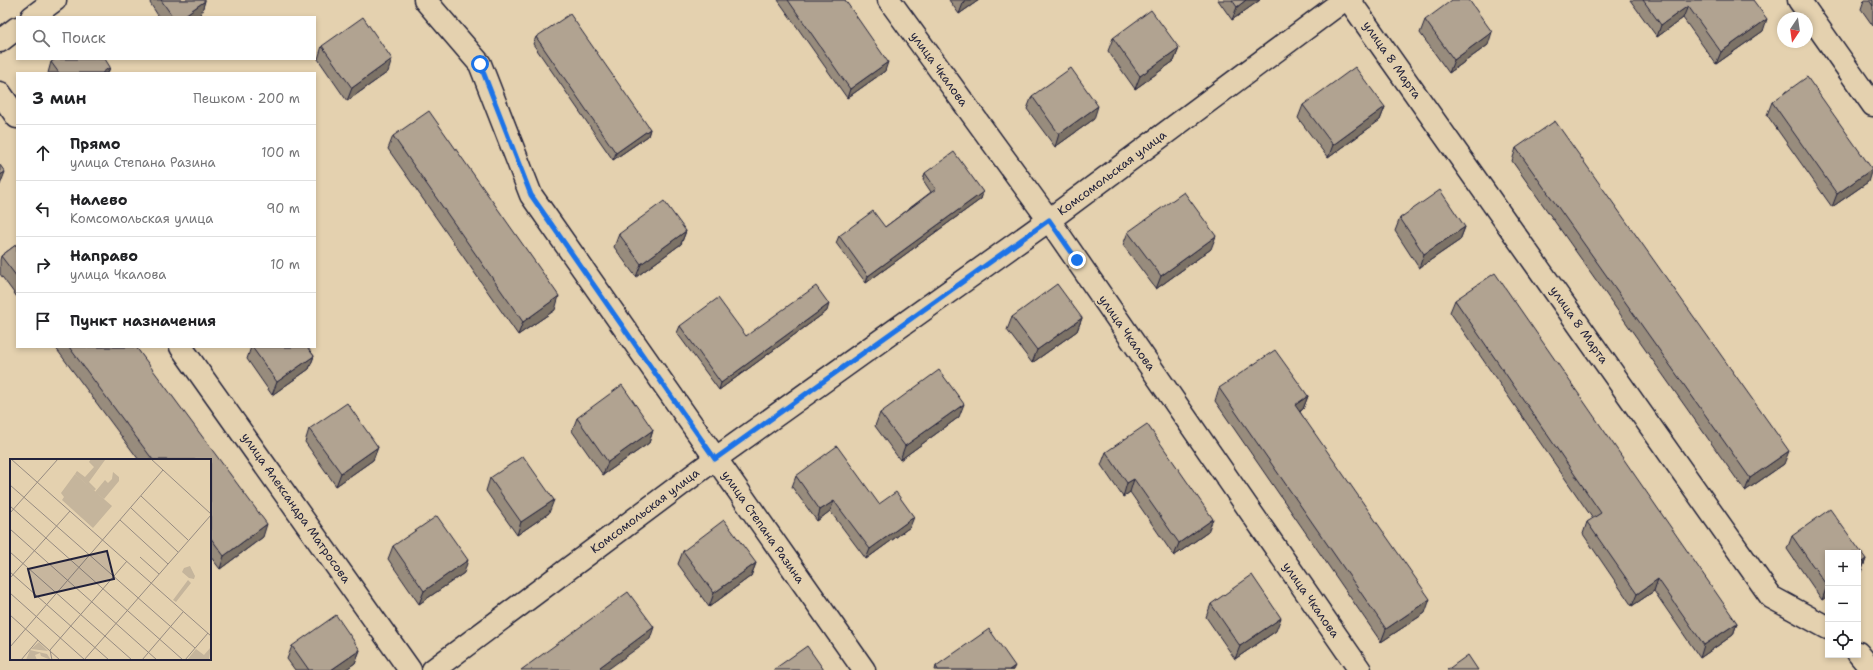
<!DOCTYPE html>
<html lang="ru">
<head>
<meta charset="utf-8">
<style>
	body { margin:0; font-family:"Shantell Sans",sans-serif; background:#f2f2f2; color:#202124 }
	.controls { position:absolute; right:12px; bottom:12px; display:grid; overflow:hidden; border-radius:0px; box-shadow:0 2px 6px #0003 }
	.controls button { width:36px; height:36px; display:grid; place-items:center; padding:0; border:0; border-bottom:1px solid #e0e0e0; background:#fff; color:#202124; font:20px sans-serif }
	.compass { position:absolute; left:1777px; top:12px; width:36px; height:36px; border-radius:50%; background:#fff; box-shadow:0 2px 6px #0003; rotate:193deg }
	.stop { position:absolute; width:12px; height:12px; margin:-9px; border:3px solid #1a73e8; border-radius:50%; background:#fff }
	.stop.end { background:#1a73e8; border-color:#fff; box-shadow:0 1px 4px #0008 }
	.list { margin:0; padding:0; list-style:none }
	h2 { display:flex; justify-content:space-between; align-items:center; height:52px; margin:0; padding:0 16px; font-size:17px }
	h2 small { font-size:13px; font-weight:400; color:#757577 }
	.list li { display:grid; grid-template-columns:26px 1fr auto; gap:12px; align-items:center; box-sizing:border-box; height:56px; padding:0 16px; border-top:1px solid #e0e0e0 }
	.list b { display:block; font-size:15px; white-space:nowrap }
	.list p { margin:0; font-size:13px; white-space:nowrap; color:#757577 }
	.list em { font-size:13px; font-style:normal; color:#757577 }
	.icon { flex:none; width:22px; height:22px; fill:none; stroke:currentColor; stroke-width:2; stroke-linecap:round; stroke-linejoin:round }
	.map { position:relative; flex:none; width:1873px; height:670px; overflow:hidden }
	.search { position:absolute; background:#fff; box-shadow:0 2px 6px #0003; left:16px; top:16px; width:300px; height:44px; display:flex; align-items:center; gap:10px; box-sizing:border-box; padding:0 14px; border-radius:0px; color:#757577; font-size:15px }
	.panel { position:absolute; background:#fff; box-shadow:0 2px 6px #0003; left:16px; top:72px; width:300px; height:276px; border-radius:0px }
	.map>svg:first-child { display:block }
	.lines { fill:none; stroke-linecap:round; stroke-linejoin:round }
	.street-casing { stroke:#22223b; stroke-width:25 }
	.secondary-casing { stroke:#22223b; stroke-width:25 }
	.street { stroke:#e4d1af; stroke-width:22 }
	.secondary { stroke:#e4d1af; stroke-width:22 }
	.wall { fill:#988c7d; stroke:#22223b }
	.shaded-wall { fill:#7c7266; stroke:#22223b }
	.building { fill:#b1a391; stroke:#22223b }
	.route { stroke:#1a73e8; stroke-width:5 }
	.labels { text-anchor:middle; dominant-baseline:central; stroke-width:4; stroke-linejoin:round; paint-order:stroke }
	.street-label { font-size:12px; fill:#22223b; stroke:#e4d1af }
	.inset-road { fill:none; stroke:#968b81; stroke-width:1 }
	.view { fill:#22223b; fill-opacity:0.15; stroke:#22223b; stroke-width:2 }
	.inset-edge { fill:none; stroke:#22223b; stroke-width:2 }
</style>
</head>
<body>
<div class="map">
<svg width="1873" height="670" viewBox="0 0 1873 670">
	<rect width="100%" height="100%" fill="#e4d1af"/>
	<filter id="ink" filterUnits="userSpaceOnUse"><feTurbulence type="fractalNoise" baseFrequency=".025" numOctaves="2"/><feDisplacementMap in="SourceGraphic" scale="8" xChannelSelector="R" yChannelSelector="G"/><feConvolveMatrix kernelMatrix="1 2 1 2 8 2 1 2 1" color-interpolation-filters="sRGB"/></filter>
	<g filter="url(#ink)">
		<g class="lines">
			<defs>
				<path id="street" d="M 425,0 L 480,64 L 531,195 L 864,670
					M 889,0 L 1049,220 L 1360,670
					M 1349,0 L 1771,597 L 1828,628
					M 1799,0 L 1873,105
					M 32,17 L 55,0
					M 0,41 L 17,28
					M 1858,653 L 1872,670"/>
				<path id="secondary" d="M 0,93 L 17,117
					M 181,347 L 410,670
					M 433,670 L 715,459 L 1049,220 L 1344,0"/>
			</defs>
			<use href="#street" class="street-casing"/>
			<use href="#secondary" class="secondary-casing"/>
			<use href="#street" class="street"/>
			<use href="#secondary" class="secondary"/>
		</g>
		<path class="wall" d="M 151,0 L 205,0 L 201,14 L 196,17 L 159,17 L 150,3 Z
			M 778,0 L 845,0 L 885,71 L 847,98 Z
			M 949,0 L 979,0 L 959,14 Z
			M 1218,0 L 1260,0 L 1232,20 Z
			M 1630,0 L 1753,0 L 1763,31 L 1716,64 L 1683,18 L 1657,37 Z
			M 1864,0 L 1873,0 L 1873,26 L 1861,9 Z
			M 1425,20 L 1488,45 L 1449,73 L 1420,33 Z
			M 536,37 L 650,129 L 648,136 L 613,160 L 533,44 Z
			M 1113,38 L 1179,48 L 1174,61 L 1135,89 L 1108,51 Z
			M 322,46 L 388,72 L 347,101 L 318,59 Z
			M 51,62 L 110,67 L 108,73 L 48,73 Z
			M 1032,96 L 1094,119 L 1055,147 L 1027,109 Z
			M 1772,102 L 1868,182 L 1832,207 L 1767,115 Z
			M 1303,105 L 1385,107 L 1380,120 L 1328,158 L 1298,118 Z
			M 393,136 L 555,310 L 518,335 L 388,149 Z
			M 1516,148 L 1784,464 L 1745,491 L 1512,161 Z
			M 925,173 L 983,192 L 981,199 L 866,283 L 836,243 L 839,236 L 885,227 L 931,192 L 923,180 Z
			M 1400,218 L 1465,227 L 1460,240 L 1419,268 L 1395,231 Z
			M 686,231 L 681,244 L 636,277 L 614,247 L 619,234 Z
			M 1128,232 L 1211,249 L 1156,289 L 1123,245 Z
			M 17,244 L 17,297 L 0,274 L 0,260 L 1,256 Z
			M 1455,300 L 1737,623 L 1733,635 L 1700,658 L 1654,591 L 1632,606 L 1583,534 L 1587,522 L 1593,519 L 1450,312 Z
			M 827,311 L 719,390 L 677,333 L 680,326 L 746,336 Z
			M 1012,317 L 1082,318 L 1077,331 L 1032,363 L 1007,330 Z
			M 55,347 L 136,347 L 263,537 L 220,569 L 210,556 L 210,460 L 139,460 Z
			M 251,347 L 307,347 L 314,356 L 309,369 L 272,395 L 247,359 Z
			M 1219,388 L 1308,396 L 1303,409 L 1300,412 L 1425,613 L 1381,642 L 1215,401 Z
			M 880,413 L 959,417 L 900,460 L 875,426 Z
			M 577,418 L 653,430 L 649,443 L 603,475 L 572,431 Z
			M 309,429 L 378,447 L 373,460 L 336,486 L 305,442 Z
			M 1106,452 L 1208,532 L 1174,556 L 1130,492 L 1123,497 L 1101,465 Z
			M 796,476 L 879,504 L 910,527 L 866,559 L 830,511 L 817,521 L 792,487 Z
			M 490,478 L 549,513 L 517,535 L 486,491 Z
			M 1792,536 L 1866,559 L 1861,572 L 1822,600 L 1787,549 Z
			M 393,546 L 464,573 L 419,604 L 388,559 Z
			M 683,551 L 756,563 L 751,576 L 709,607 L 678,564 Z
			M 1211,604 L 1276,631 L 1235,659 L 1206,617 Z
			M 292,646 L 360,650 L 355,663 L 345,670 L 295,670 L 287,659 Z
			M 936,666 L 1013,670 L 935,670 Z"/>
		<path class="shaded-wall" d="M 966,0 L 979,0 L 959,14 L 964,1 Z
			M 1246,0 L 1260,0 L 1232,20 L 1237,7 Z
			M 205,1 L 201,14 L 196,17 L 182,17 Z
			M 1688,6 L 1683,18 L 1657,37 L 1661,25 Z
			M 1767,19 L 1763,31 L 1716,64 L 1721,52 Z
			M 1492,32 L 1488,45 L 1449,73 L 1454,60 Z
			M 1179,48 L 1174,61 L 1135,89 L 1140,76 Z
			M 392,59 L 388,72 L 347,101 L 352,88 Z
			M 888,62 L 885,71 L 847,98 L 850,89 Z
			M 110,67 L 108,73 L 102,73 Z
			M 1098,106 L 1094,119 L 1055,147 L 1059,134 Z
			M 1385,107 L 1380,120 L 1328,158 L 1333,145 Z
			M 650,129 L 648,136 L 613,160 L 616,153 Z
			M 1872,169 L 1868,182 L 1832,207 L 1837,194 Z
			M 5,172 L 0,185 L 0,175 Z
			M 983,192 L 981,199 L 866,283 L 868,276 Z
			M 1465,227 L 1460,240 L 1419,268 L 1424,254 Z
			M 686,231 L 681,244 L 636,277 L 641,264 Z
			M 1216,236 L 1211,249 L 1156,289 L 1161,276 Z
			M 559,296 L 555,310 L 518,335 L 523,322 Z
			M 829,304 L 827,311 L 719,390 L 721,383 Z
			M 1082,318 L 1077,331 L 1032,363 L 1037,350 Z
			M 314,356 L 309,369 L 272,395 L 277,382 Z
			M 1308,396 L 1303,409 L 1290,418 L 1295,405 Z
			M 964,404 L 959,417 L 900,460 L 905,446 Z
			M 653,430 L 649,443 L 603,475 L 608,462 Z
			M 378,447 L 373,460 L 336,486 L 341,473 Z
			M 1789,451 L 1784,464 L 1745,491 L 1750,478 Z
			M 1134,479 L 1130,492 L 1123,497 L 1127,483 Z
			M 554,500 L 549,513 L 517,535 L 521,522 Z
			M 834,501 L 830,511 L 817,521 L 820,510 Z
			M 914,517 L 910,527 L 866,559 L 870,549 Z
			M 1213,519 L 1208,532 L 1174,556 L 1179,543 Z
			M 267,524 L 263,537 L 220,569 L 224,556 Z
			M 1866,559 L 1861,572 L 1858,574 L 1858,565 Z
			M 468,560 L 464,573 L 419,604 L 424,591 Z
			M 756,563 L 751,576 L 709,607 L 714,593 Z
			M 1658,579 L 1654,591 L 1632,606 L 1637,594 Z
			M 1827,586 L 1828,586 L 1828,596 L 1822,600 Z
			M 1430,599 L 1425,613 L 1381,642 L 1386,629 Z
			M 1281,618 L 1276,631 L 1235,659 L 1240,646 Z
			M 1737,623 L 1733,635 L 1700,658 L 1704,645 Z
			M 654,627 L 650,639 L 607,670 L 599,670 L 600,667 Z
			M 360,650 L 355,663 L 345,670 L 331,670 Z
			M 1015,666 L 1013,670 L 1009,670 Z"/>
		<path class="building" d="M 161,0 L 205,0 L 205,1 L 182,17 L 173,17 Z
			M 788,0 L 845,0 L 888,62 L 850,89 Z
			M 1232,0 L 1246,0 L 1237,7 Z
			M 1452,0 L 1469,0 L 1492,32 L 1454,60 L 1425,20 Z
			M 1643,0 L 1753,0 L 1767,19 L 1721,52 L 1688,6 L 1661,25 Z
			M 1869,0 L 1873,0 L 1873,6 Z
			M 1151,10 L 1179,48 L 1140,76 L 1113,38 Z
			M 570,14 L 650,129 L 616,153 L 536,37 Z
			M 363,17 L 392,59 L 352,88 L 322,46 Z
			M 56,59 L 105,59 L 110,67 L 102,73 L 59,73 L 51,62 Z
			M 1355,67 L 1385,107 L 1333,145 L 1303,105 Z
			M 1071,68 L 1098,106 L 1059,134 L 1032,96 Z
			M 1807,77 L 1872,169 L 1837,194 L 1772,102 Z
			M 429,111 L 559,296 L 523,322 L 393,136 Z
			M 1555,121 L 1789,451 L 1750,478 L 1516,148 Z
			M 954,152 L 983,192 L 868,276 L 839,236 L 873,211 L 885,227 L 936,189 L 925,173 Z
			M 0,165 L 5,172 L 0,175 Z
			M 1440,190 L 1465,227 L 1424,254 L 1400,218 Z
			M 1184,192 L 1216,236 L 1161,276 L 1128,232 Z
			M 664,201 L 686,231 L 641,264 L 619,234 Z
			M 17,244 L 17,277 L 1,256 Z
			M 1495,273 L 1737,623 L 1704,645 L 1658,579 L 1637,594 L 1587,522 L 1601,513 L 1455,300 Z
			M 1057,284 L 1082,318 L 1037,350 L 1012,317 Z
			M 816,286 L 829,304 L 721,383 L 680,326 L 718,298 L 746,336 Z
			M 69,347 L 136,347 L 267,524 L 224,556 L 210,537 L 210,460 L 153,460 Z
			M 252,347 L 307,347 L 314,356 L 277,382 Z
			M 1275,350 L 1308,396 L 1295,405 L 1430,599 L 1386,629 L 1219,388 Z
			M 939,370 L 964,404 L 905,446 L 880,413 Z
			M 622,385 L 653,430 L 608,462 L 577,418 Z
			M 347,403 L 378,447 L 341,473 L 309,429 Z
			M 1147,424 L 1213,519 L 1179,543 L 1134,479 L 1127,483 L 1106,452 Z
			M 837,446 L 879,504 L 896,492 L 914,517 L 870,549 L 834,501 L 820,510 L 796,476 Z
			M 523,456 L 554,500 L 521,522 L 490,478 Z
			M 1830,509 L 1866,559 L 1858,565 L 1858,553 L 1828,553 L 1828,586 L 1827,586 L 1792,536 Z
			M 437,516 L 468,560 L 424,591 L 393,546 Z
			M 724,520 L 756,563 L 714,593 L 683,551 Z
			M 1252,575 L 1281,618 L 1240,646 L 1211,604 Z
			M 628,592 L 654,627 L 600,667 L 603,670 L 521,670 Z
			M 336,615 L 360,650 L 331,670 L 309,670 L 292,646 Z
			M 989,629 L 1015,666 L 1009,670 L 938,670 L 936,666 Z
			M 807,646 L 824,670 L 773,670 Z
			M 1468,655 L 1478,670 L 1447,670 Z"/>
	</g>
	<g class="lines" filter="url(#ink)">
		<path class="route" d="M 480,64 L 531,195 L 715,459 L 1049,220 L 1077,260"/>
	</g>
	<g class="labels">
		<g class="street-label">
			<text transform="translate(1392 60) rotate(55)">улица 8 Марта</text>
			<text transform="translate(939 69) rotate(54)">улица Чкалова</text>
			<text transform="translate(1112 173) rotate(-37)">Комсомольская улица</text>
			<text transform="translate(1579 325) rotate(55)">улица 8 Марта</text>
			<text transform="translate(1127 333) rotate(55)">улица Чкалова</text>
			<text transform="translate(296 508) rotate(55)">улица Александра Матросова</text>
			<text transform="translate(645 511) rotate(-37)">Комсомольская улица</text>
			<text transform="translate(763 527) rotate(55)">улица Степана Разина</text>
			<text transform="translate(1311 600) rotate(55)">улица Чкалова</text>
		</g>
	</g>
	<g transform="translate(10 459)">
		<rect width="201" height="201" fill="#e4d1af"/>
		<path d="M 81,0 L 95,1 L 79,23 L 86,30 L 84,32 L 65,15 L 67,12 L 75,18 L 84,8 L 79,3 ZM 29,183 L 38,192 L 21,190 ZM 201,188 L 199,201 L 177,201 L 186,190 L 194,196 ZM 20,191 L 37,195 L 41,201 L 31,197 L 30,194 L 25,196 L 27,201 L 16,201 Z" fill="#c5b59c"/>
		<path d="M 180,107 L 185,117 L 184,120 L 179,119 L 172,113 L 174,109 ZM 178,121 L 181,124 L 166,143 L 163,141 Z" fill="#c5b59c"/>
		<path d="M 103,13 L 109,18 L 109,22 L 94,40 L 85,33 L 95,21 L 98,24 L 102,20 Z" fill="#c5b59c"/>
		<path d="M 65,15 L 102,47 L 83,69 L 52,41 L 54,38 L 51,34 Z" fill="#c5b59c"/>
		<path class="inset-road" d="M 1,0 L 201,177M 141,0 L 201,55M 0,26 L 185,189M 131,37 L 178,81M 0,47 L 173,201M 121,49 L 168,93M 0,54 L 48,0M 110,61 L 158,105M 0,70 L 147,201M 0,93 L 122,201M 130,98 L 149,115M 0,113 L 99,201M 0,119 L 60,52M 0,134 L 75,201M 0,156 L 50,201M 0,188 L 153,11M 11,201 L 28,181M 42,201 L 40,191 L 117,102M 74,201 L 201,56M 132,201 L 173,153M 175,201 L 198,174"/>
		<path class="view" d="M 97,92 L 104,120 L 25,138 L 18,110 Z"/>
		<rect width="201" height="201" class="inset-edge"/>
	</g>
</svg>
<div class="controls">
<button>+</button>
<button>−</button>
<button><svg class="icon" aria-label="locate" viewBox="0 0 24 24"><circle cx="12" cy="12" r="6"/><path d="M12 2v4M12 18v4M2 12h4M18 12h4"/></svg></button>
</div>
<svg class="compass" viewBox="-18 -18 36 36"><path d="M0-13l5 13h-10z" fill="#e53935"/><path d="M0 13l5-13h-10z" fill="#757577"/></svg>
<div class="stop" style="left:480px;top:64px"></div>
<div class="stop end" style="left:1077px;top:260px"></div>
<div class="search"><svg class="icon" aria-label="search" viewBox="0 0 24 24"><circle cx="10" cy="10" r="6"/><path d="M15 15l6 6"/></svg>Поиск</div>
<section class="panel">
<h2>3 мин<small>Пешком · 200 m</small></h2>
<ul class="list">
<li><svg class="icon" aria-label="ahead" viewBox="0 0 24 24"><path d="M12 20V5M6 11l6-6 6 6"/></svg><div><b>Прямо</b><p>улица Степана Разина</p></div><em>100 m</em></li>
<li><svg class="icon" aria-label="left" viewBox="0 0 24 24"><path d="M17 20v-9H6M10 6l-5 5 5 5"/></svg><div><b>Налево</b><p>Комсомольская улица</p></div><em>90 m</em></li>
<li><svg class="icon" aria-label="right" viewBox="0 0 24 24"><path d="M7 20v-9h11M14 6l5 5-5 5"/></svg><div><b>Направо</b><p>улица Чкалова</p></div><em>10 m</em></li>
<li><svg class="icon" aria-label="arrive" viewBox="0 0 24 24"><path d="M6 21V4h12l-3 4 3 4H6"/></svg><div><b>Пункт назначения</b></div></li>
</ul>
</section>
</div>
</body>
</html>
